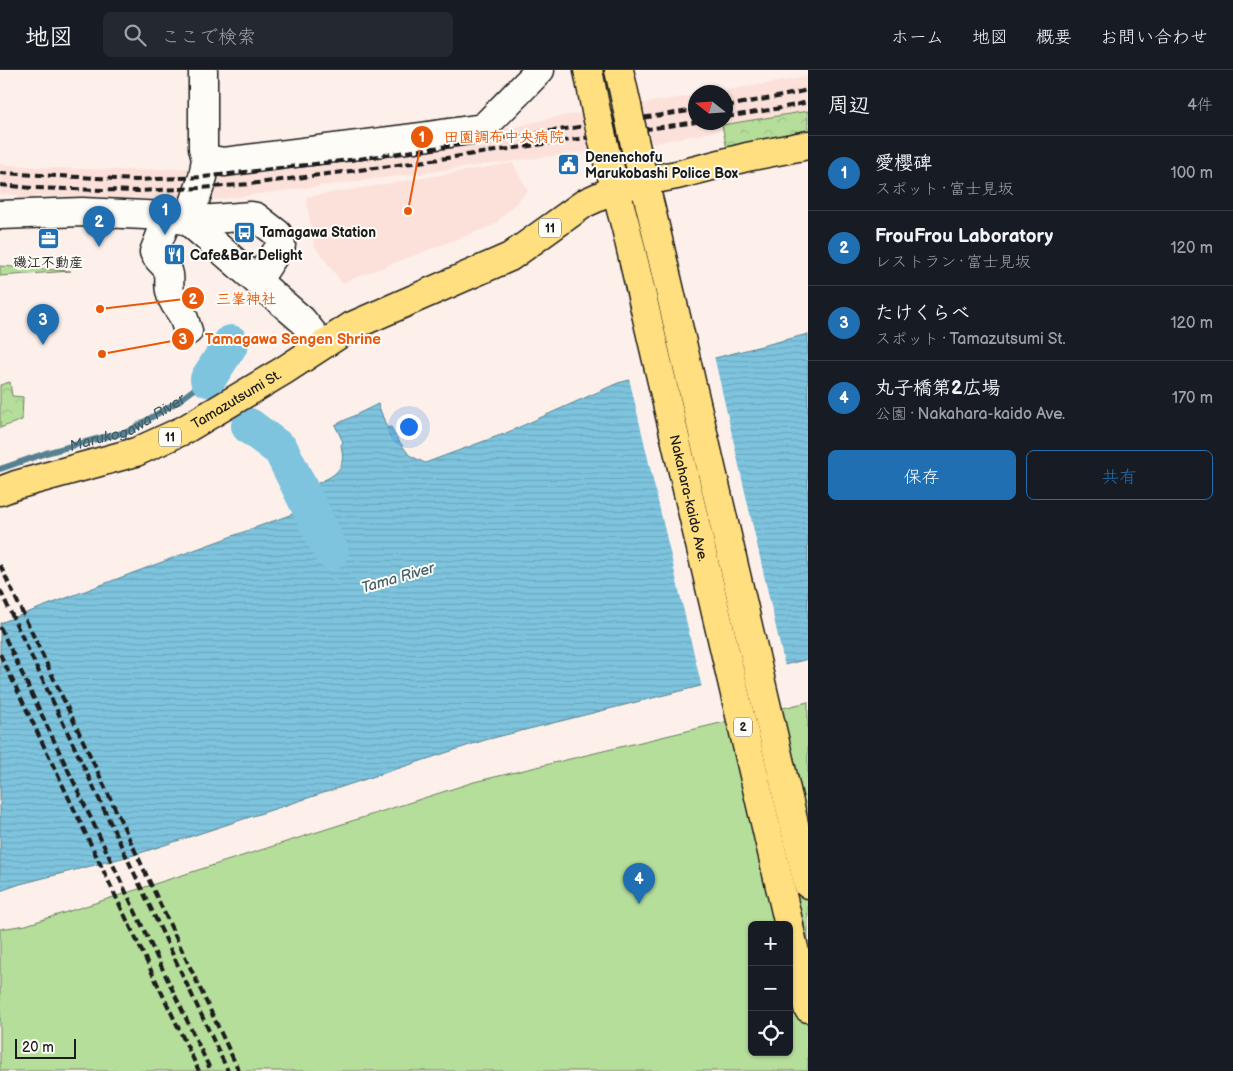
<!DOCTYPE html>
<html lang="ja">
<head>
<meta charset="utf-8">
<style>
	body { margin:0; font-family:"Balsamiq Sans","Klee One",sans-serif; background:#242831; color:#f1f3f6 }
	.controls { position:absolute; right:15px; bottom:15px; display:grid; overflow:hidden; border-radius:8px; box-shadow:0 1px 4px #0004 }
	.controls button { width:45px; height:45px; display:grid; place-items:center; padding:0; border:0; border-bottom:1px solid #363941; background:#171b24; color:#f1f3f6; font:25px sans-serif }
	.compass { position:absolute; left:688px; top:15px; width:45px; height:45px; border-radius:50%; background:#171b24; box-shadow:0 1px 4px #0004; rotate:287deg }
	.scale { position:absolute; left:15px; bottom:12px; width:61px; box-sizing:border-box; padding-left:5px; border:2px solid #1c1c1c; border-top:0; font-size:14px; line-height:18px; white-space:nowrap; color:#1c1c1c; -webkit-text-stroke:4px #fdfcf7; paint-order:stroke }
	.you { position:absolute; left:408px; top:356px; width:18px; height:18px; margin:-12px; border:4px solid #fff; border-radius:50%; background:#1a73e8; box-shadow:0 0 0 8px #1a73e833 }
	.badge { display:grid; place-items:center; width:32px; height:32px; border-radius:50%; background:#1f6fb2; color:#fff; font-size:16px; font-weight:700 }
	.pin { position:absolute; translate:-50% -41px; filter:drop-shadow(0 1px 2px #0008) }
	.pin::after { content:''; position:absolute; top:26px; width:18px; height:15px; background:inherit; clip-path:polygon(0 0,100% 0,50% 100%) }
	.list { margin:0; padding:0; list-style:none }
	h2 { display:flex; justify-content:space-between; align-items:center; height:65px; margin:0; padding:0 20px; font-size:21px }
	h2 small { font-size:16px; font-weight:400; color:#9ea1a6 }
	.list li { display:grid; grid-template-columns:32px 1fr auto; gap:15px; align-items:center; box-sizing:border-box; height:75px; padding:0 20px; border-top:1px solid #363941 }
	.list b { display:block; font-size:19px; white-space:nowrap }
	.list p { margin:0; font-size:16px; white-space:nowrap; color:#9ea1a6 }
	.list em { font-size:16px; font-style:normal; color:#9ea1a6 }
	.actions { display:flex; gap:10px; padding:15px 20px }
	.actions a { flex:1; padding:11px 0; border:1px solid #1f6fb2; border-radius:8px; text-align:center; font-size:18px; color:#1f6fb2 }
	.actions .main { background:#1f6fb2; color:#fff }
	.icon { flex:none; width:28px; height:28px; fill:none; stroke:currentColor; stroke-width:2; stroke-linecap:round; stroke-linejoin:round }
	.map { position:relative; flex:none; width:808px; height:1001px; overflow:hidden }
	header { display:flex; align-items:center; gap:30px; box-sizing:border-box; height:70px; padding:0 25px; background:#171b24; border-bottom:1px solid #363941 }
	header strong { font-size:24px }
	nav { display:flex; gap:28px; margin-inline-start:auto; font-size:18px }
	.search { width:350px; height:45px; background:#242831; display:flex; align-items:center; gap:12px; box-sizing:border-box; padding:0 18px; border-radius:8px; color:#9ea1a6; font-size:19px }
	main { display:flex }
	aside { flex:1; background:#171b24 }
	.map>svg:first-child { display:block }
	.built { fill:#fce1db }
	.green { fill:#b5de9b; stroke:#687d5c; fill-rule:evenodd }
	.forest { fill:url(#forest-crowns); stroke:#687d5c }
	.water { fill:url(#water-rules); stroke:#578190 }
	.pier { fill:#fdf0ea }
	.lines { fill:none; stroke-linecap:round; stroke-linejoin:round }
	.stream { stroke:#578190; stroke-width:6 }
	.river { stroke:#7ec4de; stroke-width:36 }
	.minor-casing { stroke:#1c1c1c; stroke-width:31 }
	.major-casing { stroke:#1c1c1c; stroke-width:31 }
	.minor { stroke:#fdfcf7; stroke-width:28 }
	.major { stroke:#ffdf80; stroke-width:28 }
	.rail { stroke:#1c1c1c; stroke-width:4; stroke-dasharray:8 4; stroke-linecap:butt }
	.major-bridge-casing { stroke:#1c1c1c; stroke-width:31; stroke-linecap:butt }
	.major-bridge { stroke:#ffdf80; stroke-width:28 }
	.labels { text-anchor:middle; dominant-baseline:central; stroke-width:4; stroke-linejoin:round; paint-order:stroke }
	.shield { fill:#fdfcf7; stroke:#605f5e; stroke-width:1 }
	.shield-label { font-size:12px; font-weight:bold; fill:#1c1c1c }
	.poi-label { font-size:14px; font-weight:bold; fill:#1c1c1c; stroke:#fdfcf7; text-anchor:start }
	.street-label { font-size:14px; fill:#1c1c1c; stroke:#fdfcf7 }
	.water-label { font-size:15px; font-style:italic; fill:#435f6a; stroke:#fdfcf7 }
	.leader { fill:none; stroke:#e8590c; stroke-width:2 }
	.callout-dot { fill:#e8590c; stroke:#fdfcf7; stroke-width:2 }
	.mark-label { font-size:15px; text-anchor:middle; font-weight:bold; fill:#fff }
	.callout-label { font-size:15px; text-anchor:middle; font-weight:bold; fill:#e8590c; stroke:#fdfcf7; stroke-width:4; stroke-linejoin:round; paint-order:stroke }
</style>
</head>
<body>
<header>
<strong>地図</strong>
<div class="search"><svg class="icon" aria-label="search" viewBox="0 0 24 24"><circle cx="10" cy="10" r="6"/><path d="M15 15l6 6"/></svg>ここで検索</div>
<nav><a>ホーム</a><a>地図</a><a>概要</a><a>お問い合わせ</a></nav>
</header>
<main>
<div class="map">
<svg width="808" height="1001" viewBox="0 0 808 1001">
	<defs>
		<pattern id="forest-crowns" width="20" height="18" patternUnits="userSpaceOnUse" patternTransform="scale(1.25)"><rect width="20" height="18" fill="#b5de9b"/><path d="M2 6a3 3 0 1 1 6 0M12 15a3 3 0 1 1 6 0" fill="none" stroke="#9bbe85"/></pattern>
		<pattern id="water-rules" width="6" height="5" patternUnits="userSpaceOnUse" patternTransform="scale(1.25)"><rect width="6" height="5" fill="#7ec4de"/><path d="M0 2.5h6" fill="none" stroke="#6ca8be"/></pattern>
	</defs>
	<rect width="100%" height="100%" fill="#fdf0ea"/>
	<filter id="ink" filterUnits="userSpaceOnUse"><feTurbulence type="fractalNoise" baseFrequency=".02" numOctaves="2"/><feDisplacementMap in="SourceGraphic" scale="10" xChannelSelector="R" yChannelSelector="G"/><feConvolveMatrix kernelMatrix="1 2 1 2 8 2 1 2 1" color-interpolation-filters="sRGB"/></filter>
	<g filter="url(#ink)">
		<path class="built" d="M 808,7 L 808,41 L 723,56 L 723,60 L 660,72 L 214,130 L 213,124 L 174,128 L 125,130 L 36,126 L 35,130 L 18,131 L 18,125 L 0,124 L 0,94 L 53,98 L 125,100 L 221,97 L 430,70 L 515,57 L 550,48 L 695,25 L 696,52 L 726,52 L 726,22 L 712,22 Z
			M 513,93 L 528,121 L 494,155 L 342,213 L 314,176 L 306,127 Z"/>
		<path class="green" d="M 808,632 L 808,1001 L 0,1001 L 0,859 L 26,855 L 474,712 ZM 752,855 L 789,855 L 789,982 L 752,982 Z"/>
		<path class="forest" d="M 808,41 L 808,63 L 727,79 L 722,55 Z
			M 0,196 L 71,201 L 0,206 Z
			M 10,312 L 12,326 L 23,327 L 22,350 L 0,358 L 0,315 Z"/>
		<path class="water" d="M 808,264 L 808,589 L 485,670 L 134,785 L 20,814 L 0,821 L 0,553 L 186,483 L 309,438 L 318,413 C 338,404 346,398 341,375 L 343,372 L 335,355 L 378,334 L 387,358 L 391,357 L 394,364 L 409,385 L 425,393 L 506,363 L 618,313 Z"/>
		<path class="pier" d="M 714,286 L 785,597 L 702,618 L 629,308 Z"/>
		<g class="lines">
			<path class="stream" id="s1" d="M 0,399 L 46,383 L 100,368 L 127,362 L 177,332 L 208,309 L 215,313"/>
			<path class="river" d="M 208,309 L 231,273
				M 249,356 L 281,380 L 331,481"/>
			<defs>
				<path id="minor" d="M 206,89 L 224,92 L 422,67 L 483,58 L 540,0
					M 0,145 L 82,142 L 166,146 L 188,151 L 251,146 L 256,147 L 278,164 L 281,175 L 257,211
					M 166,146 L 164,157 L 154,182 C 157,190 165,193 168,201 C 171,208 168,214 170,221 C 172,233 178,237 183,246 C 185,251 186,256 188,261
					M 188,151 L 302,250 L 322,275
					M 188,151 L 203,107 L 206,89 L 203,78 L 203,0"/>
				<g id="major">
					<path d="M 588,0 L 596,41"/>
					<path d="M 619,0 L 627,36"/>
					<path d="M 635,75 L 653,148 L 808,814"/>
					<path id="s2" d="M 605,80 L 626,158 L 789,855"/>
					<path id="s3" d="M 0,421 L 16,415 L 136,382 L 184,360 L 283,301 L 352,256 L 510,187 L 585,133 L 616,119 L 644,111 L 677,105 L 747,87 L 808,75"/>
					<path d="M 789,857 L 808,938"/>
				</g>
			</defs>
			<use href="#minor" class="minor-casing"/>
			<use href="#major" class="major-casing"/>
			<use href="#minor" class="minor"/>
			<use href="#major" class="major"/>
			<path class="rail" d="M 726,36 L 777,27 L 808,20
				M 726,47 L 781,38 L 808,32
				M 0,103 L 136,110 L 203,107 L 358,89 L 696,40
				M 0,115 L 33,118 L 138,121 L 200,118 L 250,114 L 405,94 L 696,52
				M 0,495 L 239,1001
				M 0,520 L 228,1001
				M 0,557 L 211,1001
				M 0,584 L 199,1001"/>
			<defs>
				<path id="major-bridge" d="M 627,36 L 635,75
					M 596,41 L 605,80"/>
			</defs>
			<use href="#major-bridge" class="major-bridge-casing"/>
			<use href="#major-bridge" class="major-bridge"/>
		</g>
	</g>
	<defs>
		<symbol id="civic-square" viewBox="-11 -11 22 22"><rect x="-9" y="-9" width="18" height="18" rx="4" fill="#1f6fb2" stroke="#fdfcf7"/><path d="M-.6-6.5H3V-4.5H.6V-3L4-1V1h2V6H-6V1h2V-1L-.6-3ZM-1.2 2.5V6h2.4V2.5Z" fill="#fff"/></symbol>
		<symbol id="bus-square" viewBox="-11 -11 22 22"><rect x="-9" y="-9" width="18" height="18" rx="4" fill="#1f6fb2" stroke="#fdfcf7"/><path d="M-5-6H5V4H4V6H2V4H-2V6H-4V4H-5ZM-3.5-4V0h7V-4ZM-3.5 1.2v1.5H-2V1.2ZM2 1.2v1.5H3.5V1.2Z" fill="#fff"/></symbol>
		<symbol id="office-square" viewBox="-11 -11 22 22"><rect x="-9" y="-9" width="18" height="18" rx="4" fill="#1f6fb2" stroke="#fdfcf7"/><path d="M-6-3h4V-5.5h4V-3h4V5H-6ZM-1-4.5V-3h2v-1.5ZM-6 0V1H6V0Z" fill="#fff"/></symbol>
		<symbol id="restaurant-square" viewBox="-11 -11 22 22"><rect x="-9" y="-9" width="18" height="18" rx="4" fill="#1f6fb2" stroke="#fdfcf7"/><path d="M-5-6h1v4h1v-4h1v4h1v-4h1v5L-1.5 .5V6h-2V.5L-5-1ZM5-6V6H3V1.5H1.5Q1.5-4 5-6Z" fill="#fff"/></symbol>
	</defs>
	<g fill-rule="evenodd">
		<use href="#civic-square" x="556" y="82" width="25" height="25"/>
		<use href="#bus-square" x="232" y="150" width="25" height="25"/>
		<use href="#office-square" x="36" y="156" width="25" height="25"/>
		<use href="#restaurant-square" x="162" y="172" width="25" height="25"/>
	</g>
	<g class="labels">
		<g class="shield">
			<rect x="539" y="148.5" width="22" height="19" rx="4"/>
			<rect x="159" y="357.5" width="22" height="19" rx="4"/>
			<rect x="734" y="647.5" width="18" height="19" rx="4"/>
		</g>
		<g class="shield-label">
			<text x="550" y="158">11</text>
			<text x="170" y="367">11</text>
			<text x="743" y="657">2</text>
		</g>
		<g class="poi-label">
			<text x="585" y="87">Denenchofu<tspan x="585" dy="16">Marukobashi Police Box</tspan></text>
			<text x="260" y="162">Tamagawa Station</text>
			<text x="190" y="185">Cafe&amp;Bar Delight</text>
			<text x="48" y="192" text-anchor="middle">磯江不動産</text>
		</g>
		<g class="street-label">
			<text stroke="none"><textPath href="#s3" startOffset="255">Tamazutsumi St.</textPath></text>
			<text stroke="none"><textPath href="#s2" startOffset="358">Nakahara-kaido Ave.</textPath></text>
		</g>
		<g class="water-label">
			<text stroke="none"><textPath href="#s1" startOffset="136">Marukogawa River</textPath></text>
			<text transform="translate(398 508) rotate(-16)">Tama River</text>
		</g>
	</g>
	<path class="leader" d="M408 141L422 67M100 239L193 228M102 284L183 269"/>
	<g class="callout-dot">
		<circle cx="408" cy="141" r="5"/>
		<circle cx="100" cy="239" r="5"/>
		<circle cx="102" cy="284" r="5"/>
		<circle cx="422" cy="67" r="12"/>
		<circle cx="193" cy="228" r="12"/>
		<circle cx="183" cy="269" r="12"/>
	</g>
	<g class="mark-label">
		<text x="422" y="72">1</text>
		<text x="193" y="234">2</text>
		<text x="183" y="274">3</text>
	</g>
	<g class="callout-label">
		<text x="504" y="72">田園調布中央病院</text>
		<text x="246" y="234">三峯神社</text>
		<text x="293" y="274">Tamagawa Sengen Shrine</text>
	</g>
</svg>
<div class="controls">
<button>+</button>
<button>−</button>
<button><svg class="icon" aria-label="locate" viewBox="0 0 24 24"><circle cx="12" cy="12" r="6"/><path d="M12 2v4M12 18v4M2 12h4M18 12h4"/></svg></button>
</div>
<svg class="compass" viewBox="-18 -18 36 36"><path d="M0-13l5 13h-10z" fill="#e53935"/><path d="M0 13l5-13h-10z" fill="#9ea1a6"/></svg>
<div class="scale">20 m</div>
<div class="you"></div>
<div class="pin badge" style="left:165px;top:165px">1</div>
<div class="pin badge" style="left:99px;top:177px">2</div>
<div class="pin badge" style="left:43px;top:275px">3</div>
<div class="pin badge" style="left:639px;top:834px">4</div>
</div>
<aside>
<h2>周辺<small>4件</small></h2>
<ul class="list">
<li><span class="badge">1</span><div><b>愛櫻碑</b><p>スポット · 富士見坂</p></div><em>100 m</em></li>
<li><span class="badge">2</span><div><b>FrouFrou Laboratory</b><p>レストラン · 富士見坂</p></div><em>120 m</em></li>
<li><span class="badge">3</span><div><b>たけくらべ</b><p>スポット · Tamazutsumi St.</p></div><em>120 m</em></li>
<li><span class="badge">4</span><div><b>丸子橋第2広場</b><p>公園 · Nakahara-kaido Ave.</p></div><em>170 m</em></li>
</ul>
<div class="actions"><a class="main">保存</a><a>共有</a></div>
</aside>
</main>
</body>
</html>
